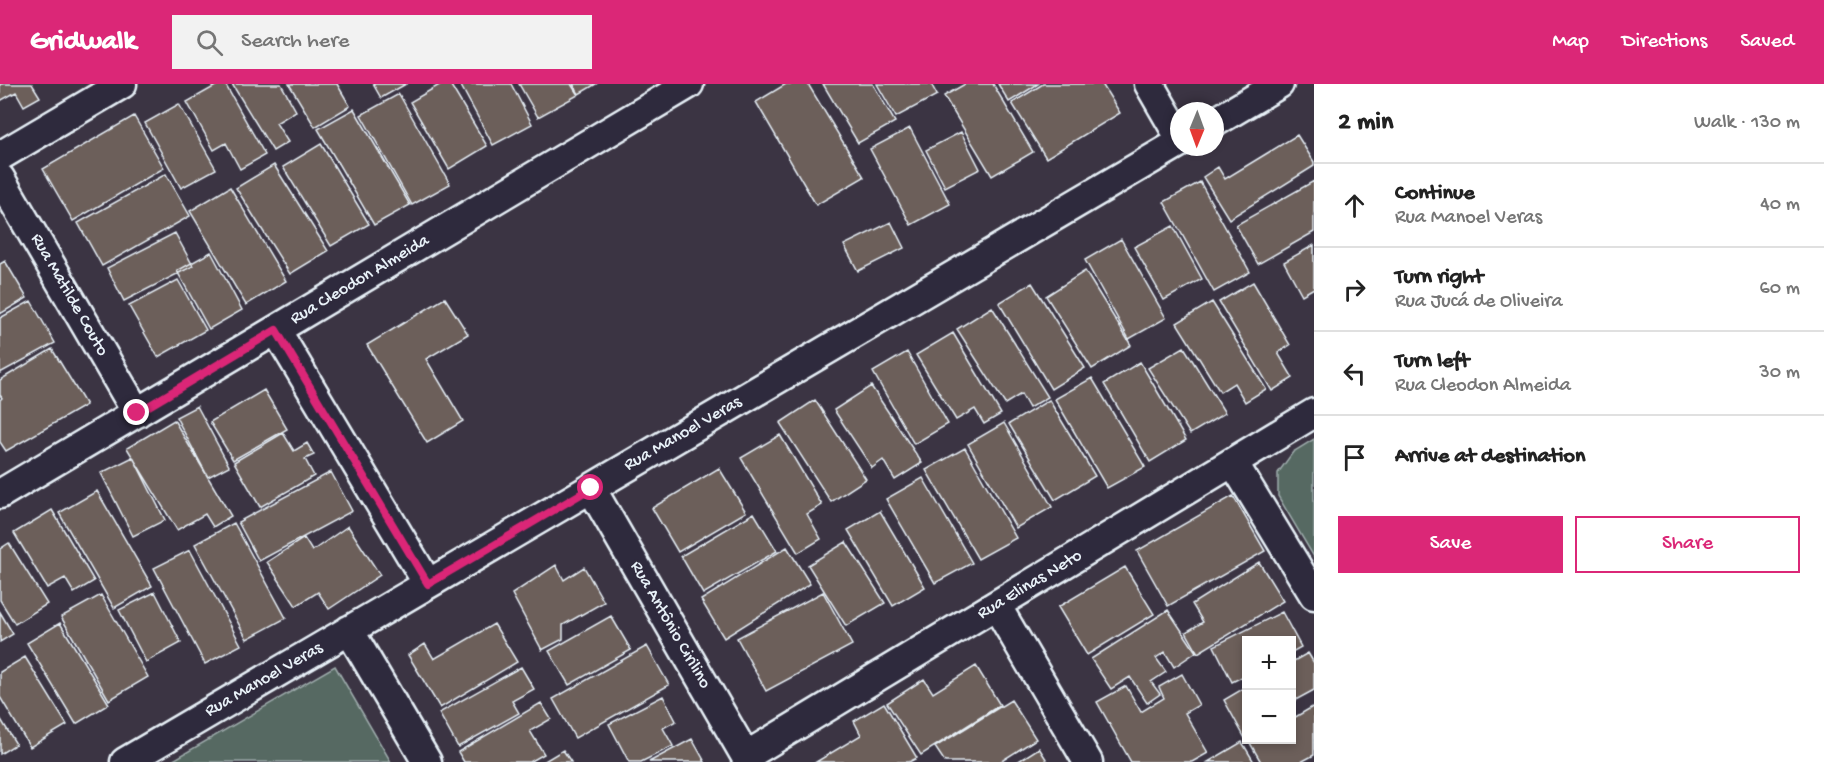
<!DOCTYPE html>
<html lang="en">
<head>
<meta charset="utf-8">
<style>
	body { margin:0; font-family:"Gochi Hand",sans-serif; background:#f2f2f2; color:#222 }
	.controls { position:absolute; right:18px; bottom:18px; display:grid; overflow:hidden; border-radius:0px; box-shadow:0 3px 9px #0003 }
	.controls button { width:54px; height:54px; display:grid; place-items:center; padding:0; border:0; border-bottom:2px solid #e0e0e0; background:#fff; color:#222; font:30px sans-serif }
	.compass { position:absolute; left:1170px; top:18px; width:54px; height:54px; border-radius:50%; background:#fff; box-shadow:0 3px 9px #0003; rotate:181deg }
	.stop { position:absolute; width:18px; height:18px; margin:-14px; border:4px solid #db2777; border-radius:50%; background:#fff }
	.stop.end { background:#db2777; border-color:#fff; box-shadow:0 2px 6px #0008 }
	.list { margin:0; padding:0; list-style:none }
	h2 { display:flex; justify-content:space-between; align-items:center; height:78px; margin:0; padding:0 24px; font-size:26px }
	h2 small { font-size:20px; font-weight:400; color:#767676 }
	.list li { display:grid; grid-template-columns:39px 1fr auto; gap:18px; align-items:center; box-sizing:border-box; height:84px; padding:0 24px; border-top:2px solid #e0e0e0 }
	.list b { display:block; font-size:22px; white-space:nowrap }
	.list p { margin:0; font-size:20px; white-space:nowrap; color:#767676 }
	.list em { font-size:20px; font-style:normal; color:#767676 }
	.actions { display:flex; gap:12px; padding:18px 24px }
	.actions a { flex:1; padding:14px 0; border:2px solid #db2777; border-radius:0px; text-align:center; font-size:21px; color:#db2777 }
	.actions .main { background:#db2777; color:#fff }
	.icon { flex:none; width:33px; height:33px; fill:none; stroke:currentColor; stroke-width:2; stroke-linecap:round; stroke-linejoin:round }
	.map { position:relative; flex:none; width:1314px; height:678px; overflow:hidden }
	header { display:flex; align-items:center; gap:36px; box-sizing:border-box; height:84px; padding:0 30px; background:#db2777; color:#fff }
	header strong { font-size:28px }
	nav { display:flex; gap:33px; margin-inline-start:auto; font-size:21px }
	.search { width:420px; height:54px; background:#f2f2f2; display:flex; align-items:center; gap:15px; box-sizing:border-box; padding:0 21px; border-radius:0px; color:#767676; font-size:22px }
	main { display:flex }
	aside { flex:1; background:#fff }
	.map>svg:first-child { display:block }
	.green { fill:#566962; stroke:#9fadad; stroke-width:1.5 }
	.building { fill:#6c5e5a; stroke:#e8f1f8; stroke-width:1.5 }
	.lines { fill:none; stroke-linecap:round; stroke-linejoin:round }
	.street-casing { stroke:#e8f1f8; stroke-width:33 }
	.street { stroke:#2f2a3d; stroke-width:28 }
	.route { stroke:#db2777; stroke-width:8 }
	.labels { text-anchor:middle; dominant-baseline:central; stroke-width:5; stroke-linejoin:round; paint-order:stroke }
	.street-label { font-size:18px; fill:#e8f1f8; stroke:#2f2a3d }
</style>
</head>
<body>
<header>
<strong>Gridwalk</strong>
<div class="search"><svg class="icon" aria-label="search" viewBox="0 0 24 24"><circle cx="10" cy="10" r="6"/><path d="M15 15l6 6"/></svg>Search here</div>
<nav><a>Map</a><a>Directions</a><a>Saved</a></nav>
</header>
<main>
<div class="map">
<svg width="1314" height="678" viewBox="0 0 1314 678">
	<rect width="100%" height="100%" fill="#3b3443"/>
	<filter id="ink" filterUnits="userSpaceOnUse"><feTurbulence type="fractalNoise" baseFrequency=".0167" numOctaves="2"/><feDisplacementMap in="SourceGraphic" scale="12" xChannelSelector="R" yChannelSelector="G"/><feConvolveMatrix kernelMatrix="1 2 1 2 8 2 1 2 1" color-interpolation-filters="sRGB"/></filter>
	<g filter="url(#ink)">
		<path class="green" d="M 1314,355 L 1314,473 L 1278,412 L 1278,389 L 1293,368 Z
			M 335,582 L 391,678 L 170,678 Z"/>
		<path class="building" d="M 0,0 L 32,0 L 40,13 L 24,22 L 16,8 L 0,17 Z
			M 219,0 L 225,0 L 265,71 L 240,85 L 226,59 L 214,66 L 187,18 Z
			M 232,0 L 281,0 L 296,27 L 276,39 L 288,58 L 273,67 Z
			M 289,0 L 337,0 L 350,22 L 315,43 Z
			M 373,0 L 406,0 L 381,14 Z
			M 441,0 L 450,0 L 487,62 L 449,85 L 410,18 Z
			M 460,0 L 511,0 L 532,40 L 493,61 Z
			M 519,0 L 571,0 L 578,11 L 538,33 Z
			M 573,0 L 596,0 L 579,10 Z
			M 786,0 L 808,0 L 864,93 L 816,121 L 756,18 Z
			M 823,0 L 873,0 L 895,38 L 858,59 Z
			M 877,0 L 931,0 L 937,11 L 896,33 Z
			M 965,0 L 993,0 L 1033,68 L 992,92 L 944,12 Z
			M 998,0 L 1038,0 L 1009,18 Z
			M 1043,0 L 1102,0 L 1120,29 L 1046,74 L 1012,19 Z
			M 399,10 L 450,100 L 412,121 L 361,31 Z
			M 179,20 L 216,85 L 181,104 L 145,39 Z
			M 354,25 L 410,121 L 374,141 L 318,45 Z
			M 134,32 L 164,84 L 73,137 L 43,85 Z
			M 910,44 L 950,120 L 911,141 L 870,65 Z
			M 961,48 L 980,85 L 945,103 L 926,66 Z
			M 1297,51 L 1314,78 L 1314,82 L 1229,135 L 1203,93 L 1218,83 L 1225,95 Z
			M 321,60 L 369,140 L 331,162 L 283,83 Z
			M 274,81 L 328,167 L 290,190 L 236,104 Z
			M 166,90 L 190,132 L 102,182 L 78,139 Z
			M 1314,97 L 1314,148 L 1258,180 L 1236,141 Z
			M 1200,98 L 1250,188 L 1214,208 L 1164,118 Z
			M 230,103 L 286,197 L 246,221 L 190,127 Z
			M 891,138 L 904,164 L 858,187 L 844,161 Z
			M 1173,142 L 1202,195 L 1164,216 L 1134,163 Z
			M 175,149 L 193,182 L 124,217 L 107,184 Z
			M 1121,155 L 1166,234 L 1129,255 L 1085,176 Z
			M 1314,161 L 1314,204 L 1302,211 L 1284,178 Z
			M 211,168 L 242,226 L 209,245 L 177,187 Z
			M 5,177 L 27,214 L 0,230 L 0,180 Z
			M 1085,187 L 1131,261 L 1092,285 L 1046,212 Z
			M 178,196 L 206,246 L 158,273 L 129,222 Z
			M 1253,198 L 1290,261 L 1278,269 L 1293,294 L 1272,307 L 1219,218 Z
			M 1032,199 L 1085,284 L 1051,305 L 999,219 Z
			M 445,214 L 468,250 L 426,275 L 463,337 L 427,359 L 367,261 Z
			M 31,217 L 55,259 L 0,289 L 0,234 Z
			M 1212,218 L 1266,305 L 1245,318 L 1234,299 L 1220,308 L 1177,239 Z
			M 992,223 L 1048,313 L 1029,324 L 1021,310 L 1005,320 L 957,245 Z
			M 953,249 L 1001,330 L 984,340 L 975,325 L 956,336 L 916,271 Z
			M 1184,263 L 1225,329 L 1190,350 L 1148,284 Z
			M 52,265 L 86,321 L 6,367 L 0,358 L 0,316 L 2,314 L 0,311 L 0,296 Z
			M 907,268 L 948,340 L 914,360 L 873,288 Z
			M 1140,278 L 1186,356 L 1150,378 L 1104,300 Z
			M 1092,294 L 1145,383 L 1107,404 L 1055,315 Z
			M 871,302 L 922,379 L 895,396 L 883,376 L 872,384 L 834,326 Z
			M 264,306 L 287,345 L 233,376 L 210,338 Z
			M 815,316 L 866,395 L 831,418 L 780,339 Z
			M 1049,316 L 1095,392 L 1055,416 L 1009,340 Z
			M 197,322 L 229,382 L 208,393 L 176,333 Z
			M 174,336 L 231,432 L 213,443 L 205,430 L 177,446 L 127,364 Z
			M 1004,339 L 1052,423 L 1016,444 L 968,360 Z
			M 283,349 L 294,367 L 307,359 L 314,371 L 305,375 L 314,392 L 260,423 L 234,378 Z
			M 780,351 L 822,421 L 807,430 L 821,455 L 798,469 L 741,374 Z
			M 965,364 L 1016,454 L 978,475 L 926,386 Z
			M 133,373 L 165,436 L 133,452 L 101,389 Z
			M 719,384 L 746,428 L 678,468 L 652,424 Z
			M 331,388 L 352,427 L 259,477 L 238,438 Z
			M 923,394 L 972,479 L 935,499 L 886,415 Z
			M 97,407 L 152,502 L 114,524 L 59,429 Z
			M 1233,412 L 1265,467 L 1168,522 L 1137,467 Z
			M 52,426 L 94,497 L 74,509 L 65,494 L 47,504 L 14,449 Z
			M 880,427 L 925,503 L 893,522 L 848,446 Z
			M 754,429 L 777,467 L 703,510 L 681,472 Z
			M 234,439 L 286,534 L 247,555 L 195,460 Z
			M 348,442 L 380,491 L 329,525 L 318,508 L 296,522 L 267,478 L 304,454 L 312,467 Z
			M 846,458 L 885,519 L 846,542 L 808,481 Z
			M 9,459 L 47,520 L 15,540 L 0,516 L 0,465 Z
			M 787,463 L 810,500 L 724,554 L 701,516 Z
			M 190,466 L 241,561 L 205,580 L 154,484 Z
			M 1259,478 L 1283,517 L 1198,569 L 1186,548 L 1203,538 L 1192,520 Z
			M 556,481 L 564,496 L 584,483 L 604,518 L 563,541 L 563,555 L 542,566 L 512,510 Z
			M 1125,483 L 1154,530 L 1087,571 L 1058,523 Z
			M 155,508 L 181,559 L 146,578 L 119,526 Z
			M 823,508 L 852,561 L 766,607 L 737,554 Z
			M 101,511 L 148,593 L 109,616 L 61,533 Z
			M 1168,526 L 1196,568 L 1174,583 L 1165,568 L 1156,574 L 1166,588 L 1151,598 L 1160,610 L 1147,619 L 1130,593 L 1111,605 L 1091,575 Z
			M 0,528 L 13,550 L 0,558 Z
			M 1282,528 L 1301,563 L 1292,568 L 1292,556 L 1246,556 L 1246,591 L 1232,598 L 1214,562 Z
			M 611,532 L 631,566 L 569,601 L 549,567 Z
			M 60,539 L 109,620 L 76,640 L 27,559 Z
			M 494,540 L 517,578 L 440,624 L 408,571 L 425,560 L 434,575 Z
			M 647,562 L 669,601 L 575,654 L 553,615 Z
			M 1308,569 L 1314,579 L 1314,606 L 1292,618 L 1292,578 Z
			M 25,573 L 67,641 L 30,663 L 0,613 L 0,588 Z
			M 976,582 L 1000,621 L 921,671 L 887,619 L 924,595 L 933,609 Z
			M 521,583 L 534,605 L 512,617 L 519,629 L 458,663 L 439,629 Z
			M 1182,590 L 1199,621 L 1185,629 L 1208,669 L 1192,678 L 1131,678 L 1097,618 L 1126,602 L 1141,628 L 1164,614 L 1159,603 Z
			M 1246,603 L 1247,656 L 1246,656 L 1224,616 Z
			M 663,612 L 676,637 L 663,644 L 673,662 L 641,678 L 629,678 L 609,640 Z
			M 1011,616 L 1036,655 L 1000,678 L 945,678 L 935,663 Z
			M 541,619 L 551,635 L 530,647 L 544,670 L 530,678 L 464,678 L 458,668 Z
			M 884,619 L 917,674 L 909,678 L 816,678 L 861,651 L 854,637 Z
			M 1314,622 L 1314,671 L 1301,678 L 1261,678 L 1250,659 L 1256,656 L 1292,656 L 1292,635 Z
			M 0,634 L 16,660 L 0,670 Z
			M 692,655 L 705,678 L 649,678 Z
			M 1242,658 L 1254,678 L 1208,678 Z
			M 1039,664 L 1048,678 L 1017,678 Z
			M 563,666 L 571,678 L 543,678 Z"/>
		<g class="lines">
			<defs>
				<path id="street" d="M 1149,0 L 1179,52
					M 1215,38 L 1279,0
					M 0,72 L 122,0
					M 0,94 L 137,329
					M 276,246 L 428,500
					M 1233,378 L 1314,511
					M 591,404 L 749,678
					M 0,410 L 689,0
					M 996,521 L 1088,678
					M 349,546 L 427,678
					M 746,672 L 1314,329
					M 125,678 L 1179,59"/>
			</defs>
			<use href="#street" class="street-casing"/>
			<use href="#street" class="street"/>
		</g>
	</g>
	<g class="lines" filter="url(#ink)">
		<path class="route" d="M 137,329 L 276,246 L 428,500 L 591,404"/>
	</g>
	<g class="labels">
		<g class="street-label">
			<text transform="translate(360 196) rotate(-31)">Rua Cleodon Almeida</text>
			<text transform="translate(69 211) rotate(60)">Rua Matilde Couto</text>
			<text transform="translate(683 350) rotate(-30)">Rua Manoel Veras</text>
			<text transform="translate(1030 501) rotate(-31)">Rua Elinas Neto</text>
			<text transform="translate(670 541) rotate(60)">Rua Antônio Cirilino</text>
			<text transform="translate(264 596) rotate(-30)">Rua Manoel Veras</text>
		</g>
	</g>
</svg>
<div class="controls">
<button>+</button>
<button>−</button>
</div>
<svg class="compass" viewBox="-18 -18 36 36"><path d="M0-13l5 13h-10z" fill="#e53935"/><path d="M0 13l5-13h-10z" fill="#767676"/></svg>
<div class="stop" style="left:591px;top:404px"></div>
<div class="stop end" style="left:137px;top:329px"></div>
</div>
<aside>
<h2>2 min<small>Walk · 130 m</small></h2>
<ul class="list">
<li><svg class="icon" aria-label="ahead" viewBox="0 0 24 24"><path d="M12 20V5M6 11l6-6 6 6"/></svg><div><b>Continue</b><p>Rua Manoel Veras</p></div><em>40 m</em></li>
<li><svg class="icon" aria-label="right" viewBox="0 0 24 24"><path d="M7 20v-9h11M14 6l5 5-5 5"/></svg><div><b>Turn right</b><p>Rua Jucá de Oliveira</p></div><em>60 m</em></li>
<li><svg class="icon" aria-label="left" viewBox="0 0 24 24"><path d="M17 20v-9H6M10 6l-5 5 5 5"/></svg><div><b>Turn left</b><p>Rua Cleodon Almeida</p></div><em>30 m</em></li>
<li><svg class="icon" aria-label="arrive" viewBox="0 0 24 24"><path d="M6 21V4h12l-3 4 3 4H6"/></svg><div><b>Arrive at destination</b></div></li>
</ul>
<div class="actions"><a class="main">Save</a><a>Share</a></div>
</aside>
</main>
</body>
</html>
